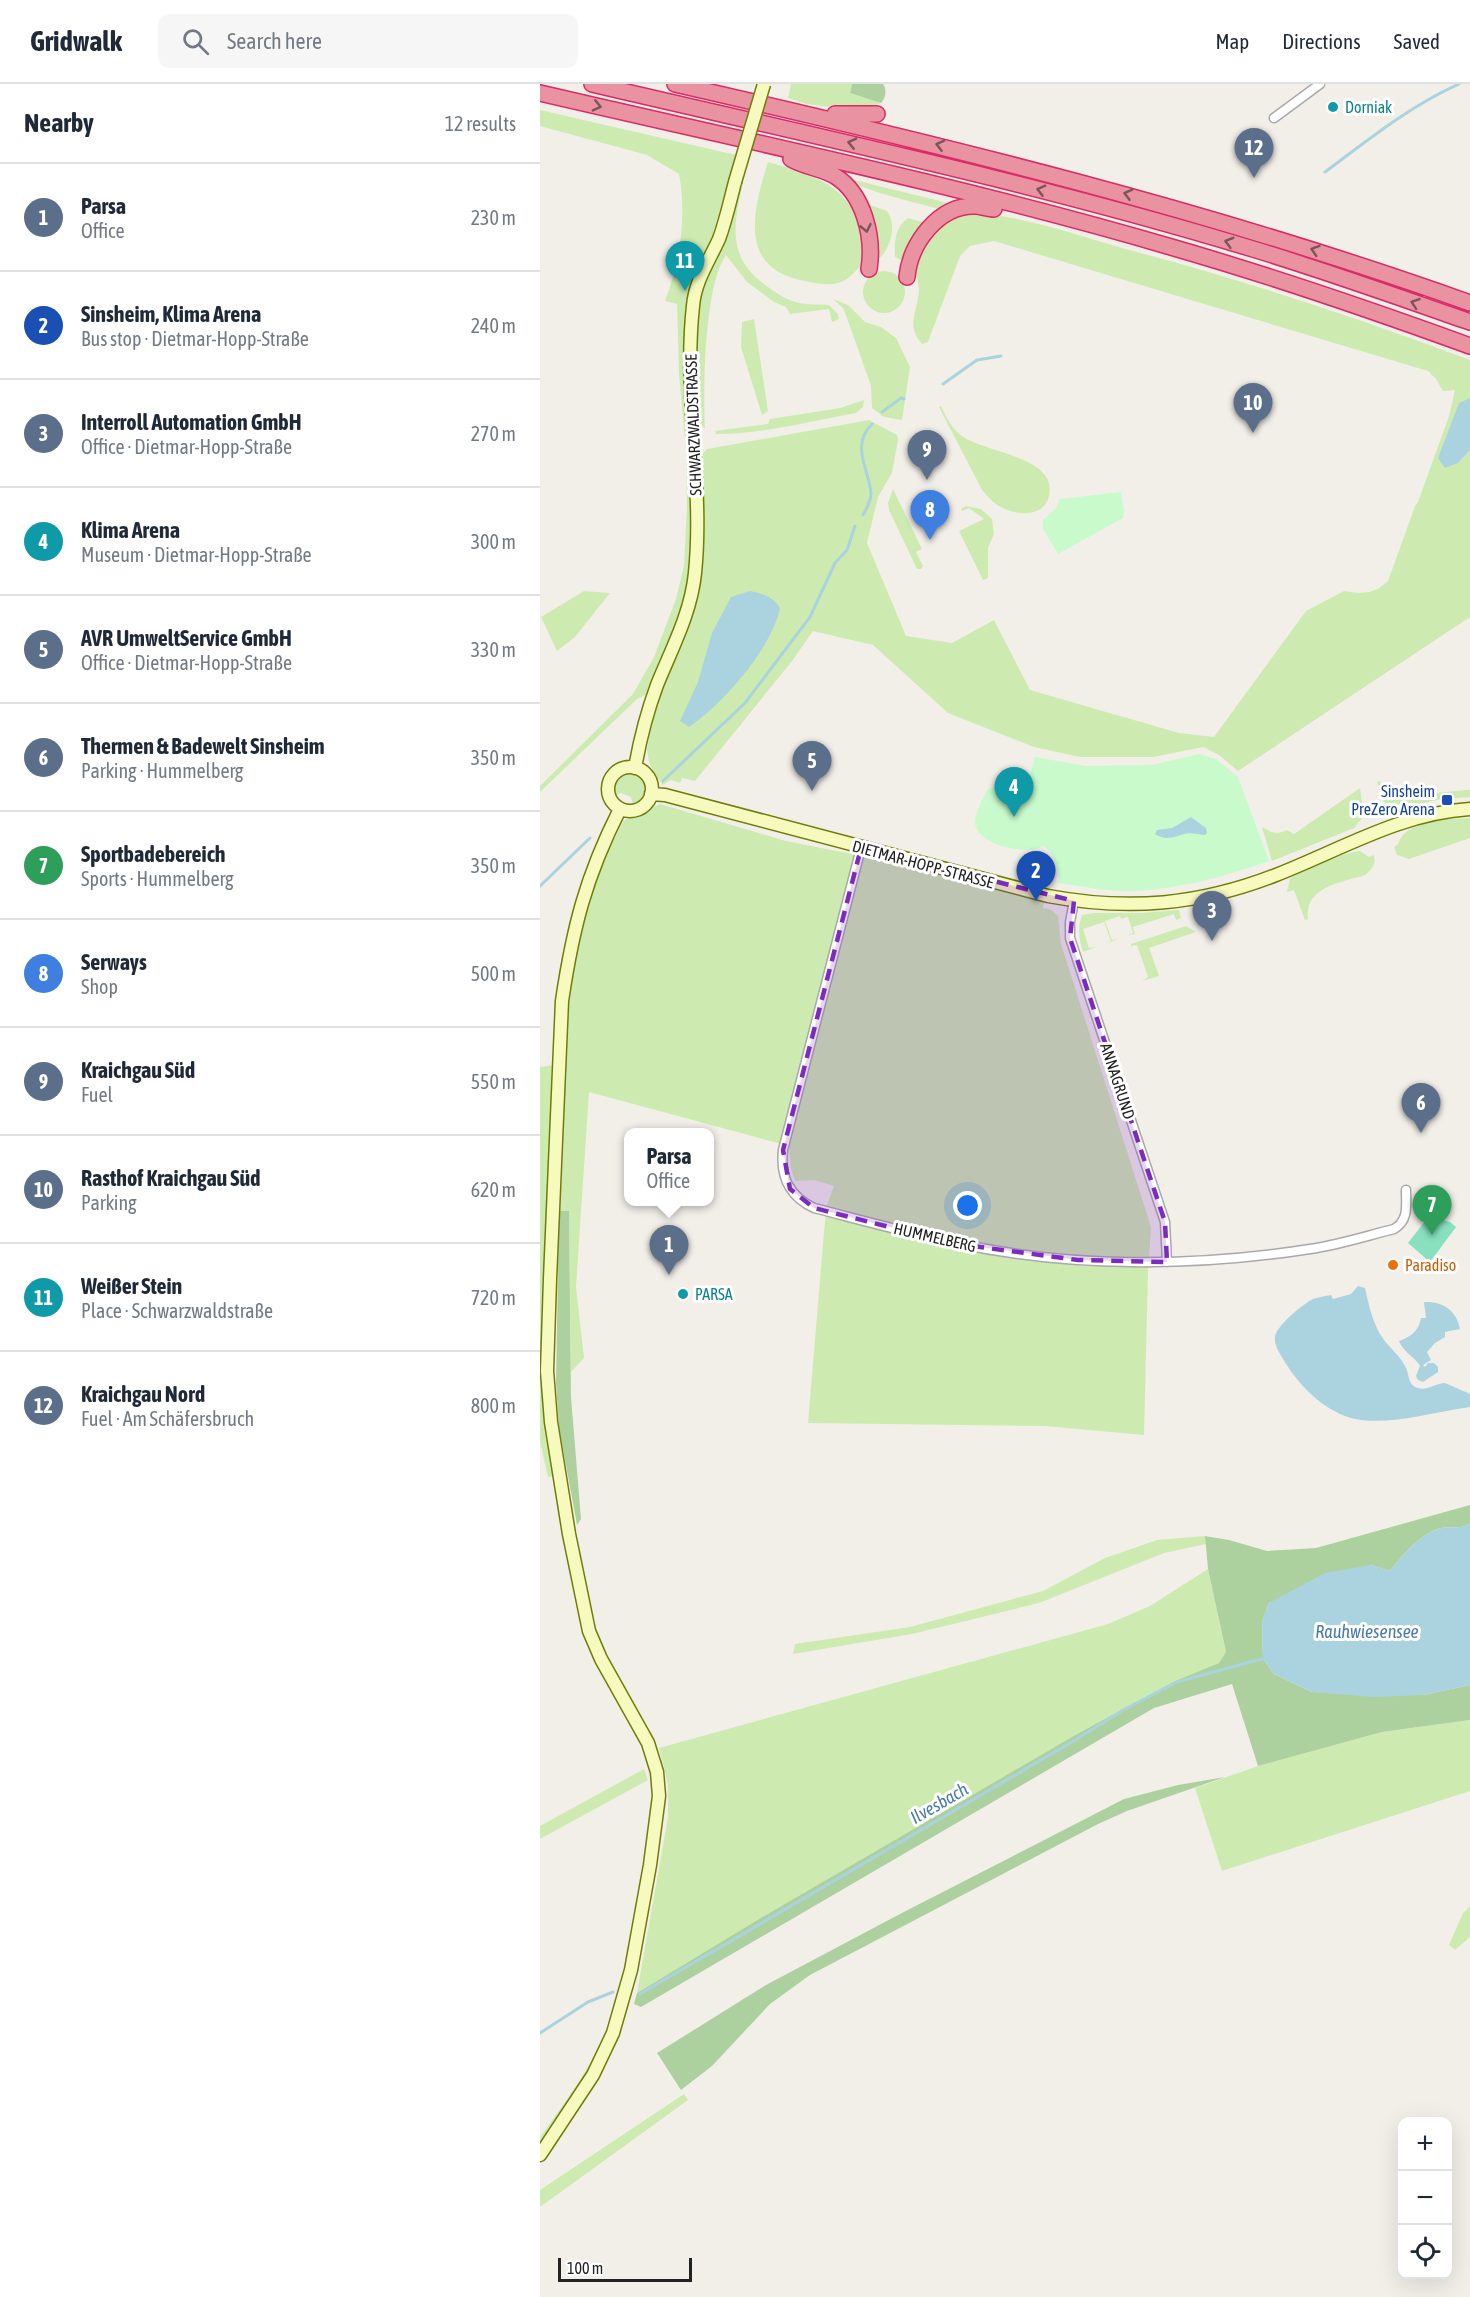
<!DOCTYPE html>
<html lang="en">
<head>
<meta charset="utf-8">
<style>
	body { margin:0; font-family:"Asap Condensed",sans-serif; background:#f6f6f7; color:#1f2937 }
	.controls { position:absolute; right:18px; bottom:18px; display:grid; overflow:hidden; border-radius:12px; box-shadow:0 6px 24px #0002 }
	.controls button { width:54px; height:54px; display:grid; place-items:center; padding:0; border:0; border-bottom:2px solid #e0e1e3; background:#fff; color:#1f2937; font:30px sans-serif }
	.scale { position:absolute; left:18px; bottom:15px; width:134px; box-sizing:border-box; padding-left:6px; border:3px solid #222; border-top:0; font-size:16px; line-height:21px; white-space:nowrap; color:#222; -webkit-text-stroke:4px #fff; paint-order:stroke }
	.you { position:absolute; left:428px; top:1122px; width:21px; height:21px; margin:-15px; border:4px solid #fff; border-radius:50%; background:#1a73e8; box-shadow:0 0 0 9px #1a73e833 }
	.badge { display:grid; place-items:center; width:39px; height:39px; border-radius:50%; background:#d93025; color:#fff; font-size:20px; font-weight:700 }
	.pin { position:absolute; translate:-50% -50px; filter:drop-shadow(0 2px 3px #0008) }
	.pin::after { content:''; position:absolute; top:32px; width:21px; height:18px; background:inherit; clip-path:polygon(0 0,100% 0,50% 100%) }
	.popup { position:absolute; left:84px; top:1044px; width:90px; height:78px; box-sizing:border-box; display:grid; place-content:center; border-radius:12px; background:#fff; filter:drop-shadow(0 2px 4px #0005); font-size:20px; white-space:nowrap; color:#747a83 }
	.popup b { font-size:22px; color:#1f2937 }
	.popup::after { content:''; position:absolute; left:50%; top:100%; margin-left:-12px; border:12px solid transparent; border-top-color:#fff }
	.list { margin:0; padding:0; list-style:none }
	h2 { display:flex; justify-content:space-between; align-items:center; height:78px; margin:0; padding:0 24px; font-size:26px }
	h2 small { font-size:20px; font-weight:400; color:#747a83 }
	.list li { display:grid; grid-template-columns:39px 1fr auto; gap:18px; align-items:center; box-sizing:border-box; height:108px; padding:0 24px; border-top:2px solid #e0e1e3 }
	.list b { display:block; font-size:22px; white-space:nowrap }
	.list p { margin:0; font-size:20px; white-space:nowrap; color:#747a83 }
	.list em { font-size:20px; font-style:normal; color:#747a83 }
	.icon { flex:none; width:33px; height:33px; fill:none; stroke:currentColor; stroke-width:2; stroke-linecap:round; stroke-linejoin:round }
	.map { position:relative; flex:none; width:930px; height:2213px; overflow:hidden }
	header { display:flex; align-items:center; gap:36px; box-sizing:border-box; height:84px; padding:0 30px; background:#fff; border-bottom:2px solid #e0e1e3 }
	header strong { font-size:28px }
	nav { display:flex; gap:33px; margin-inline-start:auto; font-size:21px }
	.search { width:420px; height:54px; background:#f6f6f7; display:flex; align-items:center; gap:15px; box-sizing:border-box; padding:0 21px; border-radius:12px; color:#747a83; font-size:22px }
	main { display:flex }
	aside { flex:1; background:#fff }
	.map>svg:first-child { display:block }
	.grass { fill:#cdebb0 }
	.forest { fill:#add19e }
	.park { fill:#c8facc }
	.pitch { fill:#88e0be }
	.water { fill:#aad3df }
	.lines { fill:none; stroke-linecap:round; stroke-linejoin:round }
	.stream { stroke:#aad3df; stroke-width:3 }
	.street-casing { stroke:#a9a9a9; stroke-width:11 }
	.secondary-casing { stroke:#707d05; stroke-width:15 }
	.highway-casing { stroke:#dc2a67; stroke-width:18 }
	.street { stroke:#fff; stroke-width:8 }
	.secondary { stroke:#f7fabf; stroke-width:12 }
	.highway { stroke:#e892a2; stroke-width:15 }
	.secondary-bridge-casing { stroke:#707d05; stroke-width:15; stroke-linecap:butt }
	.secondary-bridge { stroke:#f7fabf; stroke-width:12 }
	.oneway { stroke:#7b545c }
	.marked { fill:#7b2cbf; fill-opacity:0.2; stroke:#7b2cbf; stroke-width:4.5; stroke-dasharray:12 8; stroke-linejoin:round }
	.culture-dot { fill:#0f9aa8; stroke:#fff; stroke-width:2 }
	.transit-dot { fill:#1a4fb4; stroke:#fff; stroke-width:2 }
	.food-dot { fill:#e8710a; stroke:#fff; stroke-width:2 }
	.labels { text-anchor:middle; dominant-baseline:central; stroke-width:6; stroke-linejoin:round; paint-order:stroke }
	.culture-label { font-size:16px; fill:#0d838f; stroke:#fff; text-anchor:start }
	.street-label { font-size:16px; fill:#222; stroke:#fff }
	.transit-label { font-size:16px; fill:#164399; stroke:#fff; text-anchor:end }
	.food-label { font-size:16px; fill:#c56008; stroke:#fff; text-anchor:start }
	.water-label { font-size:18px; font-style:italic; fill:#4a7aab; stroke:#fff }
</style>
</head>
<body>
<header>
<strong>Gridwalk</strong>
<div class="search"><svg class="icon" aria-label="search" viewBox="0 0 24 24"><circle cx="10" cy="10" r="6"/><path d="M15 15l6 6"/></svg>Search here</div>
<nav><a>Map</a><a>Directions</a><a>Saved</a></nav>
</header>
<main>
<aside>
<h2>Nearby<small>12 results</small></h2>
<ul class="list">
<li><span class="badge" style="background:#5c6f8a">1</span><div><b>Parsa</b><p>Office</p></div><em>230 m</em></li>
<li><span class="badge" style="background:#1a4fb4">2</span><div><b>Sinsheim, Klima Arena</b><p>Bus stop · Dietmar-Hopp-Straße</p></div><em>240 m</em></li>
<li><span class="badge" style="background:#5c6f8a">3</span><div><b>Interroll Automation GmbH</b><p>Office · Dietmar-Hopp-Straße</p></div><em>270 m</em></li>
<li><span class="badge" style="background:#0f9aa8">4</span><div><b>Klima Arena</b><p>Museum · Dietmar-Hopp-Straße</p></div><em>300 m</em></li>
<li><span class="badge" style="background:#5c6f8a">5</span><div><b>AVR UmweltService GmbH</b><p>Office · Dietmar-Hopp-Straße</p></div><em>330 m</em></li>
<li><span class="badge" style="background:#5c6f8a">6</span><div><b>Thermen &amp; Badewelt Sinsheim</b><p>Parking · Hummelberg</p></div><em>350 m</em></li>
<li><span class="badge" style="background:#2e9e5b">7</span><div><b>Sportbadebereich</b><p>Sports · Hummelberg</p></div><em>350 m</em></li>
<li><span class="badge" style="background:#3f7fe0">8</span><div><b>Serways</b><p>Shop</p></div><em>500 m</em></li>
<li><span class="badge" style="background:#5c6f8a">9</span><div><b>Kraichgau Süd</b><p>Fuel</p></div><em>550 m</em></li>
<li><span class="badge" style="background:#5c6f8a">10</span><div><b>Rasthof Kraichgau Süd</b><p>Parking</p></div><em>620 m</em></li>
<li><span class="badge" style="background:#0f9aa8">11</span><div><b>Weißer Stein</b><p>Place · Schwarzwaldstraße</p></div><em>720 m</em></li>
<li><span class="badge" style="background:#5c6f8a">12</span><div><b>Kraichgau Nord</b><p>Fuel · Am Schäfersbruch</p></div><em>800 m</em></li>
</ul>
</aside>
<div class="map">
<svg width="930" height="2213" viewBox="0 0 930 2213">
	<rect width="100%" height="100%" fill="#f2efe9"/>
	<path class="grass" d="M 251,0 L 312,0 L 310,9 L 341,19 L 324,25 L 304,25 L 267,20 L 248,14 Z
		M 0,26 L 196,71 L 172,153 L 150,205 L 148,220 L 153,471 L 146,519 L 111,608 L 97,615 L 0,708 L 0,702 L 93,610 L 114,573 L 136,515 L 144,482 L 147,423 L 146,368 L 139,290 L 137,220 L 125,217 C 140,178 147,132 139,90 L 107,71 L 0,42 Z
		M 228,78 C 275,91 315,103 323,157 C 323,161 325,167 325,171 C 324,180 312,192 305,196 C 294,203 277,200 265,197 C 197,185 213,126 228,78 Z
		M 306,94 L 412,120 L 401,125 L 395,124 C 378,119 316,105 306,94 Z
		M 199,102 L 202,104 C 192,146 189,176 228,203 C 239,211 252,219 266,220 C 274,221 282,220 289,221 L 298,230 L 299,235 L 292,238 L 289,225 L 250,230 L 246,223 L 234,218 L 207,198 L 186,171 C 164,202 163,305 165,345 L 157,336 L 154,276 L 157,221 Z
		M 327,120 L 347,127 C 357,140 351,163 340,174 L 337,174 L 325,122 Z
		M 445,130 C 492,135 537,151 582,164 C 700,195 816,233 930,276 L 930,314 L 919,320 L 918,379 L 930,366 L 930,533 L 698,687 L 679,671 L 663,663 L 613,673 L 540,673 L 494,663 L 408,629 L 333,561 L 273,547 L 252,577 L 155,697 L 142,694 L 140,699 L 131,696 L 123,701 L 113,688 L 109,678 L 107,666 L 113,628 L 160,490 L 163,444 L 160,372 L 167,365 L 329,336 L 357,351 L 358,356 L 352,389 L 338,413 L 327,459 L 366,552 L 412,559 L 454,536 L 490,606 L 639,649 L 674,653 L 766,527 L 804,507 L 818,509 L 829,508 L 838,505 L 848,497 L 875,422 L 878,418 L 909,332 L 915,306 L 903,307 L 896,295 L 888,287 L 454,157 L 430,162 L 420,172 L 388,258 L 382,260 C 365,242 378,226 379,207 C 379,197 373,185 376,174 C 378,169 384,163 387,159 C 403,133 415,130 445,130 Z
		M 368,134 L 386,139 L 365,178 L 355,173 C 354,158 355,143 368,134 Z
		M323 208a21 21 0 1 1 42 0a21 21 0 1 1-42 0Z
		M 293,215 L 308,221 L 325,238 L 341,243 L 356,254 L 370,283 L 362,336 L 344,333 L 332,324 L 331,302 L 307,234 L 303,224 Z
		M 214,235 L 228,327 L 222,331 L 201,263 L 202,238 Z
		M 324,316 L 323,323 L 316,329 C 271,337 223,350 176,350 L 175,347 L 228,340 L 230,335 L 300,324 Z
		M 401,322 C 406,333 412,345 422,352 C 447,370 518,372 509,412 C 504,433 478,432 463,424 C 454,420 448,413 442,406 L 399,323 Z
		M 353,405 L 382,465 L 376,468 L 383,482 L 381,485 L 377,485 L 349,426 L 348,419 Z
		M 426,422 L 441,425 L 452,435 L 454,450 L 448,464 L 448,494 L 443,496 L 419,447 L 444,435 L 429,424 L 422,427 L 421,425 Z
		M 44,507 L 70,509 L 35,553 L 17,567 L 1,533 Z
		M 88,687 L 100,691 L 106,702 L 103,714 L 93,721 L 91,713 L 81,709 L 74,712 C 70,700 76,690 88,687 Z
		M 840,697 L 846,710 L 851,706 L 854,712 L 862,716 L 896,709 L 926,706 L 930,706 L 930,713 L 901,715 L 853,726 L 844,718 L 837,698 Z
		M 820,704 L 824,732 L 814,744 L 732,777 L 722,743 C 732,749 736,751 747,746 L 754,750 Z
		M 120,720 L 246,757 L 342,776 L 504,818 L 503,824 L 510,825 L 518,832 L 521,860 L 611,1143 L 608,1188 L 604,1351 L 504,1342 L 268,1339 L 284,1148 L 287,1121 L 294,1102 L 274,1096 L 255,1097 L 251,1085 L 249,1062 L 49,1008 L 36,1203 L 44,1274 L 31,1288 L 29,1128 L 19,1127 L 20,1042 L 26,940 L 32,883 L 42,830 L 64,775 L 84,736 Z
		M 930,734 L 930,754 L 869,775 L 857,771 L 854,763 L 858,760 C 865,736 909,735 930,734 Z
		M 820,767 L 829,773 L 834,771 C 836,781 832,785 825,791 C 800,799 764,803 768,835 L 765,836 L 754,806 L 747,808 L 750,795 C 763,785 803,769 820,767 Z
		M 639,826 L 641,834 L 636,836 L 634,830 L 593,843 L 595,850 L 587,852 L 593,849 L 588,833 L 581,835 L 580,832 L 565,837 L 572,856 L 578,855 L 565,860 L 571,857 L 564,838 L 543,845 L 549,864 L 556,863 L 543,868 C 539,855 537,845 542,831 L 554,829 L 601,829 Z
		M 646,842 L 656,848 L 609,864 L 619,892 L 602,897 L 608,893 L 597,861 L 591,862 L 591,860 Z
		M 14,981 L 7,1107 L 3,1297 L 15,1392 L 8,1393 L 0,1357 L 0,983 Z
		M 665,1452 L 666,1460 L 624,1469 L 499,1519 L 372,1550 L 253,1570 L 255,1560 L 370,1543 L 503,1507 L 565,1474 L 617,1456 Z
		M 668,1485 L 686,1568 L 680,1579 L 635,1597 L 537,1650 L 219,1835 L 97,1909 L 128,1733 L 128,1700 L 119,1664 L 568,1540 L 610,1522 Z
		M 930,1636 L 930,1707 L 682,1787 L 655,1704 L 718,1682 L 842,1648 Z
		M 104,1685 L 108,1696 L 0,1755 L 0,1742 Z
		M 930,1822 L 930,1853 L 915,1866 L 909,1861 L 923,1829 Z
		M 74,1916 L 78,1916 L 56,1980 L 0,2064 L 0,2054 C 28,2012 67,1967 74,1916 Z
		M 144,2010 L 148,2016 L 0,2123 L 0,2106 Z"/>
	<path class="forest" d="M 312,0 L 343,0 C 347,5 346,14 341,19 L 310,9 Z
		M 19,1127 L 29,1127 L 31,1313 L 41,1435 L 37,1441 L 19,1343 L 16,1300 Z
		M 930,1421 L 930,1439 C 922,1446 912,1442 902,1444 C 883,1447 861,1472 850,1487 L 831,1481 L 729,1519 L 722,1537 L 723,1575 L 734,1590 L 772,1608 L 883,1611 L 930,1601 L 930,1636 L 842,1648 L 718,1682 L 692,1600 L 614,1624 L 101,1923 L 94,1920 L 97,1909 L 219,1835 L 537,1650 L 635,1597 L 679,1579 L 686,1568 L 668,1485 L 665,1452 L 689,1456 L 727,1467 L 776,1464 Z
		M 685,1693 L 587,1727 L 558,1740 L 270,1891 L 230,1920 L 172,1982 L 141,2006 L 117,1969 L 226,1901 L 358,1831 L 584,1715 L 638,1701 Z"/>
	<path class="park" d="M 581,408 L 584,427 L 583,434 L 518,470 L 503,445 L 503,436 L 516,424 L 520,415 Z
		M 659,670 L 676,675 L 698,693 L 729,777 C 684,793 636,806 588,807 C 565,807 541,802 518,799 C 520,787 515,768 503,762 C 487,772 437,761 435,739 C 434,732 444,711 448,705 L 466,700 L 486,706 L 495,673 L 546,682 L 612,681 Z"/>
	<path class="pitch" d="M 889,1132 L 910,1138 L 916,1143 L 890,1178 L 868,1159 Z"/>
	<path class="water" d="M 930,314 L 930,366 L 918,379 L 905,384 L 898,374 L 919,319 Z
		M 210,507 C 221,509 234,513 240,524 C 232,564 183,620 149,643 L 140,637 L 158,598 L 172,549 L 191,513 Z
		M 651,733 L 666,744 L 667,749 L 665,751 C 659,751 651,748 644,750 C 635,753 625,757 615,750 L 617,746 L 632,744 Z
		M 818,1202 L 825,1204 C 829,1222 833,1241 844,1256 C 851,1265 860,1272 865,1282 C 870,1290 867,1301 878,1304 C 887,1307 896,1299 905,1299 L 930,1310 L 930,1323 C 894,1328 846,1343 811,1334 C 781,1325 758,1300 743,1275 C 739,1268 734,1261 735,1253 C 736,1242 763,1220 773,1215 C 779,1213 785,1212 791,1211 L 793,1215 L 811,1210 Z
		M 884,1218 C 903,1217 917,1227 920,1245 L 905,1248 L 905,1253 L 895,1259 L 887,1268 L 891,1276 L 883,1281 L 885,1283 L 888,1279 L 894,1279 L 898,1283 L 898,1288 L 883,1298 L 878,1296 L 876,1292 L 880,1282 C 875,1273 864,1269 859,1257 C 870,1253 879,1247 881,1234 L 886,1234 Z
		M 930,1439 L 930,1601 L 883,1611 L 833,1613 L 772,1608 L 734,1590 L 723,1575 L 722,1537 L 729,1519 L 785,1489 L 831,1481 L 850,1487 C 861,1472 883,1447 902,1444 C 912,1442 922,1446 930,1439 Z"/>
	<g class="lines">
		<path class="stream" d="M 785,88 C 828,56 870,22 919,0
			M 403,300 L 437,276 L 461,272
			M 342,328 L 361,314 L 364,315
			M 323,431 C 327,424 331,417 331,409 C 329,385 310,362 332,340
			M 123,697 L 205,619 L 270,533 L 295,479 L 307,466 L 315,442
			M 0,802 L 50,754
			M 100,1910 L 537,1655 L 583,1626 L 637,1598 L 725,1574
			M 0,1949 L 48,1918 L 73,1908"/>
		<defs>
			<path id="street" d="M 734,34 L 780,0
				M 321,764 L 243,1066 C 240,1093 249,1112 274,1124 C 321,1136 368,1149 416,1159 C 529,1184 656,1183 770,1165 C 798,1161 826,1152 854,1145 C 869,1136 866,1122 866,1106
				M 534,817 L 530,838 L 530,854 L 625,1138 L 627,1178"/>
			<path id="secondary" d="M68 705a22 22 0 1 1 44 0a22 22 0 1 1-44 0Z
				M 95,684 C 100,655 107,628 117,601 C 132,564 151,529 155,489 C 164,402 143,311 153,222 C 155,197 169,177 179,155 C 186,136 190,117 195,98
				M 111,710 L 125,711 L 508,812 C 589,827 659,821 736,791 C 800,766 861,729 930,725
				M 0,2071 L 53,1991 L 73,1949 L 91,1886 L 110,1781 L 119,1712 L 117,1688 L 108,1659 L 61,1575 L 49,1547 L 29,1450 L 11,1338 L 7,1287 L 10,1195 L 22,917 C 33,843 46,792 80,725"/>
			<path id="highway" d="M 52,0 C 274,52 496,99 713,165 C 786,187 858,213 930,238
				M 135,0 C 403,61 670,126 930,219
				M 0,9 C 211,58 423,102 631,163 C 732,192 831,226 930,262
				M 295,30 L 337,30
				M 251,75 C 265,83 281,84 295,92 C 324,110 334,153 329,185
				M 367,193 C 370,159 399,121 435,122 C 441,122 448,125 454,125"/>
		</defs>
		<use href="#street" class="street-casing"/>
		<use href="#secondary" class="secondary-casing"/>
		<use href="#highway" class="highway-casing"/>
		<use href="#street" class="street"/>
		<use href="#secondary" class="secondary"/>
		<use href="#highway" class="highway"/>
		<defs>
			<path id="secondary-bridge" d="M 195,98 L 224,0"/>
		</defs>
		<use href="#secondary-bridge" class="secondary-bridge-casing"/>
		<use href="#secondary-bridge" class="secondary-bridge"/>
	</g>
	<defs><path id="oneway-chevron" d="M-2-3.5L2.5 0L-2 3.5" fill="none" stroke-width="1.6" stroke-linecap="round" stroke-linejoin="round" transform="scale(1.5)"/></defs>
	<g class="oneway">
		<use href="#oneway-chevron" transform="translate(57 22) rotate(13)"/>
		<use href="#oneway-chevron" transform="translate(312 59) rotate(-167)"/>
		<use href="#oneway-chevron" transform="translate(400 61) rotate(-166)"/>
		<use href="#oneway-chevron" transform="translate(501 106) rotate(-165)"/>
		<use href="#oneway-chevron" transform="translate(588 110) rotate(-165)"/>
		<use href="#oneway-chevron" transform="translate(326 144) rotate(78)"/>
		<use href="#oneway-chevron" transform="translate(689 158) rotate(-164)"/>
		<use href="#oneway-chevron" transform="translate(775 166) rotate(-162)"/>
		<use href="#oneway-chevron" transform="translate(875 219) rotate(-161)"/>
	</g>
	<path class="marked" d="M 321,764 L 534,817 L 530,854 L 625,1138 L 627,1178 L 538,1176 L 417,1160 L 274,1124 L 250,1105 L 243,1066 Z"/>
	<g class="culture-dot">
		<circle cx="793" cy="23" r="6"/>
		<circle cx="143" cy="1210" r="6"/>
	</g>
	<rect class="transit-dot" x="901" y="710" width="12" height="12" rx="3"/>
	<circle class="food-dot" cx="853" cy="1181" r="6"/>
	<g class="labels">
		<g class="culture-label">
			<text x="805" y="23">Dorniak</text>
			<text x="155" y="1210">PARSA</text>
		</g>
		<g class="street-label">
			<text transform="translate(153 341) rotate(-92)">SCHWARZWALDSTRASSE</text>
			<text transform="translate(383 780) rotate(15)">DIETMAR-HOPP-STRASSE</text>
			<text transform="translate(578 997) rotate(72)">ANNAGRUND</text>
			<text transform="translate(395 1153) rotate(13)">HUMMELBERG</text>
		</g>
		<g class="transit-label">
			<text x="895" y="707">Sinsheim<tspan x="895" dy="18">PreZero Arena</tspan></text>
		</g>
		<g class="food-label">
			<text x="865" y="1181">Paradiso</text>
		</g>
		<g class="water-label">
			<text x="827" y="1547">Rauhwiesensee</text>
			<text transform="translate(399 1719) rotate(-30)">Ilvesbach</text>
		</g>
	</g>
</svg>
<div class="controls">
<button>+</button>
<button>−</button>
<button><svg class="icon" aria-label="locate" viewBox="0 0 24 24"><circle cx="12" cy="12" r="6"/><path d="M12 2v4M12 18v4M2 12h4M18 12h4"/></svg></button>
</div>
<div class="scale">100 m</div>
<div class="you"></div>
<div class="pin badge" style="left:129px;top:1191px;background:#5c6f8a">1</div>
<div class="popup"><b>Parsa</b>Office</div>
<div class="pin badge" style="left:496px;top:817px;background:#1a4fb4">2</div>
<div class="pin badge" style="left:672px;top:857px;background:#5c6f8a">3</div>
<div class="pin badge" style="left:474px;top:733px;background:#0f9aa8">4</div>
<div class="pin badge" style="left:272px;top:707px;background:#5c6f8a">5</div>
<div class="pin badge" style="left:881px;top:1049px;background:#5c6f8a">6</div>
<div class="pin badge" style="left:892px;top:1151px;background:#2e9e5b">7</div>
<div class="pin badge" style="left:390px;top:456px;background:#3f7fe0">8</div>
<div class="pin badge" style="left:387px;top:396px;background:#5c6f8a">9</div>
<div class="pin badge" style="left:713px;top:349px;background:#5c6f8a">10</div>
<div class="pin badge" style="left:145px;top:207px;background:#0f9aa8">11</div>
<div class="pin badge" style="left:714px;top:94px;background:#5c6f8a">12</div>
</div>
</main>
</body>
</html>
